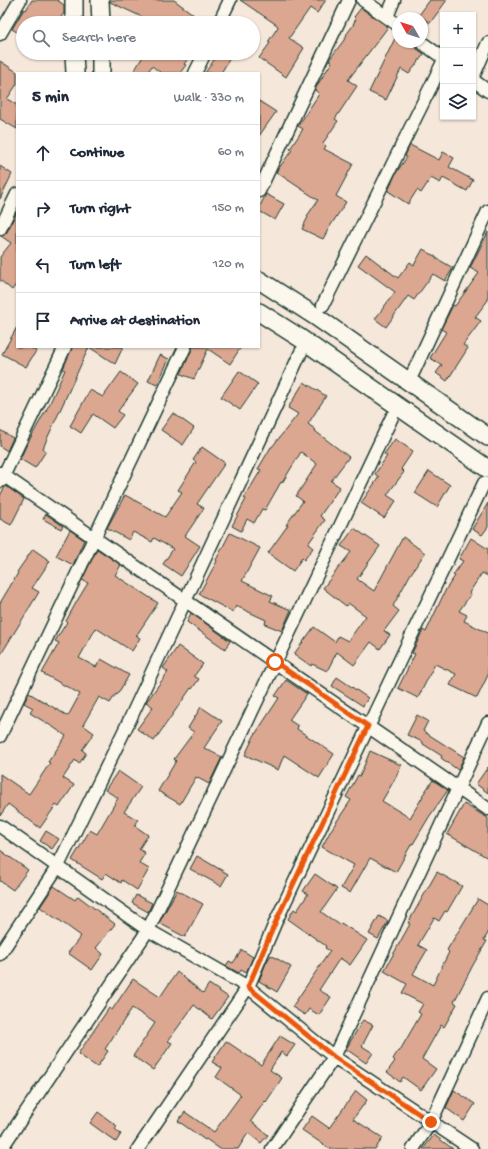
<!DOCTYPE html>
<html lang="en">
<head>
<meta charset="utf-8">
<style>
	body { margin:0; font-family:"Gochi Hand",sans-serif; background:#f2f2f3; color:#1f2937 }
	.controls { position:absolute; right:12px; top:12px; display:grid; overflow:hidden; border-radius:0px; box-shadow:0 1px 3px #0004 }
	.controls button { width:36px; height:36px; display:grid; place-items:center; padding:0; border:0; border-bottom:1px solid #e0e1e3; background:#fff; color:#1f2937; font:20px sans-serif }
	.compass { position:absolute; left:392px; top:12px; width:36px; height:36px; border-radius:50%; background:#fff; box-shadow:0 1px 3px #0004; rotate:309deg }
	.stop { position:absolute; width:12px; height:12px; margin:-9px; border:3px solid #ea580c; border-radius:50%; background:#fff }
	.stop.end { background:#ea580c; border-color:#fff; box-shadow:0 1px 4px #0008 }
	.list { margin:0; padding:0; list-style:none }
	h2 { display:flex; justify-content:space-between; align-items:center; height:52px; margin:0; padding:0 16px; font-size:17px }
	h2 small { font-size:13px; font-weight:400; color:#747a83 }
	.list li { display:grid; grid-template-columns:26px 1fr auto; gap:12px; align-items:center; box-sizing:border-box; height:56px; padding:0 16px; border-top:1px solid #e0e1e3 }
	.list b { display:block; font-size:15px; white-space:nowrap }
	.list em { font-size:13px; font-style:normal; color:#747a83 }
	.icon { flex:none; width:22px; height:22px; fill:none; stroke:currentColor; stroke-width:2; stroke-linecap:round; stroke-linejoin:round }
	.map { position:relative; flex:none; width:488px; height:1149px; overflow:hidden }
	.search { position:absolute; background:#fff; box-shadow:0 1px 3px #0004; left:16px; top:16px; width:244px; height:44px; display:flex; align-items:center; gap:10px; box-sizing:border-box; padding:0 14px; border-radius:22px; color:#747a83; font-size:15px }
	.panel { position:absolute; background:#fff; box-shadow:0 1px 3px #0004; left:16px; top:72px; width:244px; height:276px; border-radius:0px }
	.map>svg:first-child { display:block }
	.building { fill:#dba790; stroke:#1f3d34 }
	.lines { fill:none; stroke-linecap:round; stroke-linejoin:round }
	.minor-casing { stroke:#1f3d34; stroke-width:15 }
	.secondary-casing { stroke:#1f3d34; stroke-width:20 }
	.minor { stroke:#fbf7ec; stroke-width:12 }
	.secondary { stroke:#fbf7ec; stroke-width:17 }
	.route { stroke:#ea580c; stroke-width:5 }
</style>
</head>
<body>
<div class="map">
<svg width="488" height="1149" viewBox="0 0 488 1149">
	<rect width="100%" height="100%" fill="#f5e7da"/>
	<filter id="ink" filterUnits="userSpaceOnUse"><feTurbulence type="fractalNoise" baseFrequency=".025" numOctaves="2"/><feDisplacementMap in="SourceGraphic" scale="8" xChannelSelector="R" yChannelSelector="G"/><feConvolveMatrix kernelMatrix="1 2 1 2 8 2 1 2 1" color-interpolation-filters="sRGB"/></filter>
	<g filter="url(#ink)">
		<path class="building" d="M 32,0 L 57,0 L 64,5 L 64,13 L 57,23 L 23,23 L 23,36 L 12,29 L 24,9 L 26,10 Z
			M 110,0 L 174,0 L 193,14 L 187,23 L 155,23 L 110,2 Z
			M 240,0 L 326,0 L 317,13 L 310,8 L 289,38 L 304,48 L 286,77 L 259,58 L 270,43 L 268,42 L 278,27 L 277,25 Z
			M 430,0 L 447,0 L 430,23 L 419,15 Z
			M 361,8 L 388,27 L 348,80 L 357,86 L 335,119 L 338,121 L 323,143 L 326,146 L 324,149 L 353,164 L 336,196 L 346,202 L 329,228 L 323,239 L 302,229 L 308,217 L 307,216 L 318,200 L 276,172 L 292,150 L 290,149 L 303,129 L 298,126 L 319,94 L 315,90 L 318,84 L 332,62 L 329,60 L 347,36 L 346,35 L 354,24 L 353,24 L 356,19 L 354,17 Z
			M 398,32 L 398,43 L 399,42 L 407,42 L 424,54 L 409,74 L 401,69 L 386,100 L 369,92 Z
			M 145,53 L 193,53 L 184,64 L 186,65 L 180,73 L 161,73 L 152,66 L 147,73 L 133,73 Z
			M 212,53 L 233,53 L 221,73 L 205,73 L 214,60 L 211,58 Z
			M 0,61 L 17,72 L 17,84 L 7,99 L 17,105 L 17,129 L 0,119 Z
			M 259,101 L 276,112 L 259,136 Z
			M 410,145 L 439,160 L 443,152 L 454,158 L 449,167 L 473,180 L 467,191 L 443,178 L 440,183 L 431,178 L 421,193 L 417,190 L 408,204 L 388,191 L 396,173 L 407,157 L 405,156 Z
			M 0,166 L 12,174 L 0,199 Z
			M 266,194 L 284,204 L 275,220 L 259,211 L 259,208 Z
			M 17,212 L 17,283 L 12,290 L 0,280 L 0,257 L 11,243 L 1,236 L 4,235 L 7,232 Z
			M 488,232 L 488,300 L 475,317 L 481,321 L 463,345 L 468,348 L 447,381 L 436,373 L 442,365 L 430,358 L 446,332 L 441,329 L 453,305 L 455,306 L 479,273 L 470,268 Z
			M 423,249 L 436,257 L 436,258 L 453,268 L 445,281 L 433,274 L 414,300 L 408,296 L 386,327 L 375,319 L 395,292 L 358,265 L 366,254 L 398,278 L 410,262 L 414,265 Z
			M 17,327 L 17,347 L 29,347 L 36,351 L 26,367 L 2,354 Z
			M 72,347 L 89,347 L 46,441 L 43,449 L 46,451 L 35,468 L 20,459 L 26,446 L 49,405 L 65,370 L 63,369 Z
			M 89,347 L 123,347 L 115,364 Z
			M 193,347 L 241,347 L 230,364 L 208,349 L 194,379 L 181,374 Z
			M 160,355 L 169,359 L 157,385 L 148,381 Z
			M 239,371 L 258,384 L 240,410 L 221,397 Z
			M 121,372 L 138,384 L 118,411 L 123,415 L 113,428 L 93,414 L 81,433 L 70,426 L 90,390 L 103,397 Z
			M 304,382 L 326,396 L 308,424 L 316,430 L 315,431 L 349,457 L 331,481 L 340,487 L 320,516 L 325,520 L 308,544 L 313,548 L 304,560 L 302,558 L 293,571 L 268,553 L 288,525 L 286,525 L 303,501 L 296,496 L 317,464 L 301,452 L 282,483 L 281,482 L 265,510 L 262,509 L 254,523 L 247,519 L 241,531 L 232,526 L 246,499 L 244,498 L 261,470 L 258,469 L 271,447 L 272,447 L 298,414 L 288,408 Z
			M 173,413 L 194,428 L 183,445 L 161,430 Z
			M 0,430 L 13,438 L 7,451 L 0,446 Z
			M 395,439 L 413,451 L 401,469 L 404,472 L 387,495 L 396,501 L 384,518 L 361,503 L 379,477 L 375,474 L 387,456 L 384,454 Z
			M 202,447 L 225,463 L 197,504 L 204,508 L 185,536 L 200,546 L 181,576 L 163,564 L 173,549 L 154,538 L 152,542 L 133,532 L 129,540 L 107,528 L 125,495 L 165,517 L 182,492 L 178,490 L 196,462 L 193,460 Z
			M 429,471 L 450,485 L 437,507 L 415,493 Z
			M 6,486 L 24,499 L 11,525 L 0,519 L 0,496 L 4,488 Z
			M 488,503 L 488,527 L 482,535 L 472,529 Z
			M 46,514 L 63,526 L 61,529 L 43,519 Z
			M 354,528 L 380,546 L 357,579 L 374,591 L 403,537 L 425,553 L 410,575 L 393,606 L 399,611 L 384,631 L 390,635 L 380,649 L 371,642 L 354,665 L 337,652 L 327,671 L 312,664 L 311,666 L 294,654 L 314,627 L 335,642 L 338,636 L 348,641 L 366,616 L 348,603 L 346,606 L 323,588 L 351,552 L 341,546 Z
			M 70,530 L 84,540 L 73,565 L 56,556 Z
			M 230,533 L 260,548 L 242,581 L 273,596 L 270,601 L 291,610 L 282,631 L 265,624 L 266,620 L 236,606 L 233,612 L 199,594 L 217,561 L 216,560 Z
			M 471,538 L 488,549 L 488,576 L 482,573 L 469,593 L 471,594 L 459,611 L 467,615 L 464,621 L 488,633 L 488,675 L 477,698 L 450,685 L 456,674 L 435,664 L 418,698 L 398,688 L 415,654 L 412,653 L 423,630 L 426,632 L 446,589 L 455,576 L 453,575 L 463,561 L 459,559 Z
			M 33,549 L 50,561 L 32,588 L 39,592 L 0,656 L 0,603 L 18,573 L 17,572 Z
			M 97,549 L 121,565 L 115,575 L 158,603 L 136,636 L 140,638 L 132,651 L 96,628 L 79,658 L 96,667 L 101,659 L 129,675 L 117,695 L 116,694 L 110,703 L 99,697 L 83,725 L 94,733 L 82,750 L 86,753 L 79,764 L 75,760 L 63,778 L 74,785 L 59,807 L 56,805 L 40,828 L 8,804 L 0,816 L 0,774 L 29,794 L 50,763 L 48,762 L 66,736 L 53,727 L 30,713 L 33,708 L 24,703 L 29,693 L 68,716 L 80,694 L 42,673 L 59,643 L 55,641 L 67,622 L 66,621 L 77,601 L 88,583 L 82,580 Z
			M 191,613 L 230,641 L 225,649 L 187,622 Z
			M 178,646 L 203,664 L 194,676 L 199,679 L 192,689 L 191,688 L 154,741 L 137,729 L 153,707 L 146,702 L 147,701 L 168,672 L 163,668 Z
			M 337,677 L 368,698 L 363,706 L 332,686 Z
			M 286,680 L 307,694 L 289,720 L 298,726 L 297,729 L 334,754 L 319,778 L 284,755 L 278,770 L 245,755 L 254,736 L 279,698 L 275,696 Z
			M 201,707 L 222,721 L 204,748 L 222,757 L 209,784 L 196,777 L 180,804 L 158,791 L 176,761 L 174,759 L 194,732 L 188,728 Z
			M 417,715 L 428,721 L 423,731 L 464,757 L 458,770 L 441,758 L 442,756 L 423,744 L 423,742 L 407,735 Z
			M 370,751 L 401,765 L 396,777 L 382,801 L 410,818 L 423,796 L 422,796 L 433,780 L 448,790 L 429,817 L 413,844 L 412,843 L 396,872 L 370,858 L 350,893 L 341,888 L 354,865 L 322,847 L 331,830 L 351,800 L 346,797 L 358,775 L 360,776 Z
			M 488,767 L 488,793 L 476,784 Z
			M 118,771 L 141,787 L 124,812 L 138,820 L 135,826 L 148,835 L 139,849 L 145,853 L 139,863 L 149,869 L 137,890 L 122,880 L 121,883 L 106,873 L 102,879 L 72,860 L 90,830 L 97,834 L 118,798 L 105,790 Z
			M 464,804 L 488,818 L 488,858 L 447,834 Z
			M 46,831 L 59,839 L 52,849 L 40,841 Z
			M 0,850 L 28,870 L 13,890 L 0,881 Z
			M 197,856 L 228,874 L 221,886 L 190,869 Z
			M 437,872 L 462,886 L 447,912 L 445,911 L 439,921 L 434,918 L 418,945 L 427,950 L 413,974 L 433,985 L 449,952 L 447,950 L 478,899 L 488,905 L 488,933 L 484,940 L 487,941 L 473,965 L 454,1002 L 457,1004 L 444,1027 L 441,1025 L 422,1059 L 436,1069 L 421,1090 L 403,1077 L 400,1082 L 387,1072 L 395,1061 L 393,1059 L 398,1051 L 399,1052 L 421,1014 L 418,1012 L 423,1004 L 402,993 L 407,984 L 384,971 L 410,924 L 408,923 Z
			M 315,874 L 337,889 L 321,912 L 340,925 L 341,923 L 367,940 L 350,965 L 340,958 L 319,990 L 331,997 L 319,1015 L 309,1009 L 305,1015 L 292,1007 L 330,951 L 325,948 L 326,946 L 288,919 L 294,909 L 297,911 L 308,894 L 303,891 Z
			M 54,886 L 75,900 L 78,896 L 115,924 L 96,948 L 103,954 L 92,970 L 68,953 L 81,936 L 59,920 L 58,920 L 40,907 Z
			M 177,890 L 203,904 L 185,937 L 159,923 Z
			M 136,895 L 152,903 L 148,912 L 132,903 Z
			M 379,916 L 388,921 L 378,939 L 369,934 Z
			M 242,950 L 253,957 L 246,973 L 241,970 L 239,973 L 226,966 L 229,961 L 233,963 Z
			M 271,955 L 291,967 L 277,992 L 259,981 L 266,963 Z
			M 177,972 L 203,993 L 209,984 L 228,997 L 212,1019 L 194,1005 L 168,1041 L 172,1043 L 153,1070 L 133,1056 L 155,1023 L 132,1008 L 105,1049 L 108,1051 L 97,1067 L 78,1054 L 109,1008 L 112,1010 L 133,979 L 160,997 Z
			M 363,1020 L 373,1025 L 362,1046 L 373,1053 L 366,1063 L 346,1049 Z
			M 280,1036 L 295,1045 L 287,1056 L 281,1052 L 270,1070 L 282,1078 L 266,1102 L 265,1101 L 251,1121 L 268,1135 L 261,1143 L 248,1133 L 238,1149 L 220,1149 L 206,1139 L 205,1140 L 178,1121 L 185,1112 L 214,1132 L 241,1095 L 216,1077 L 222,1068 L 212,1062 L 226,1041 L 261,1065 Z
			M 454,1090 L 475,1104 L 464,1121 L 446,1108 Z
			M 356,1091 L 367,1100 L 353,1119 L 383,1138 L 375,1149 L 330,1149 L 302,1130 L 312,1116 L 329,1128 Z
			M 98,1112 L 117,1126 L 115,1129 L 121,1134 L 116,1142 L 90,1123 Z
			M 434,1135 L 453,1149 L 423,1149 Z"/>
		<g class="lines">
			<defs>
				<path id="minor" d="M 363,0 L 398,25
					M 387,17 L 394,0
					M 219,23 L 230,0
					M 0,34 L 20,0
					M 421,42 L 443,58
					M 195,73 L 205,53
					M 473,77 L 488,43
					M 473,80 L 488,91
					M 259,191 L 349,0
					M 0,229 L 17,194
					M 323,305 L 443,62
					M 413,373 L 488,211
					M 0,473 L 488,809
					M 1,481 L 65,347
					M 0,736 L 185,347
					M 0,826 L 148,930 L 248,987 L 334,1057 L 472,1149
					M 0,954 L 58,866 L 131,717 L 301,352
					M 1,1149 L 148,930 L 392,417
					M 138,1149 L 248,987 L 276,921 L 484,483
					M 272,1149 L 334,1057 L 488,723
					M 413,1149 L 431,1122 L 488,998"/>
				<path id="secondary" d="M 74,0 L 74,23
					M 100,0 L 101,23
					M 74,53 L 75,73
					M 101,53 L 101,73
					M 259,280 L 315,316 L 488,437
					M 259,312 L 300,338 L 488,469"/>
			</defs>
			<use href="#minor" class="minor-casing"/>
			<use href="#secondary" class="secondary-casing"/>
			<use href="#minor" class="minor"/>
			<use href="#secondary" class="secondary"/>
		</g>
	</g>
	<g class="lines" filter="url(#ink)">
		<path class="route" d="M 275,662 L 368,726 L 276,921 L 248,987 L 334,1057 L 431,1122"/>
	</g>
</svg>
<div class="controls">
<button>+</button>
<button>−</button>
<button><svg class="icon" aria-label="layers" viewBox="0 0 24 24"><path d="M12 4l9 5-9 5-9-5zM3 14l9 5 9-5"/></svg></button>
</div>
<svg class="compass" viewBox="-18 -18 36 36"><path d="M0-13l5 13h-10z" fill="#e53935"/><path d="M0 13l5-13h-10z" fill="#747a83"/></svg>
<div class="stop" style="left:275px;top:662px"></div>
<div class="stop end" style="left:431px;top:1122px"></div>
<div class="search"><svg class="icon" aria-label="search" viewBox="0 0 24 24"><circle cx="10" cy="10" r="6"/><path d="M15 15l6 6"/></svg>Search here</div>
<section class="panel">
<h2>5 min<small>Walk · 330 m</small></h2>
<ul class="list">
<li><svg class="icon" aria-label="ahead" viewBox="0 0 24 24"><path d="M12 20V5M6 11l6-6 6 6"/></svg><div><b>Continue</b></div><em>60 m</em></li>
<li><svg class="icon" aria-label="right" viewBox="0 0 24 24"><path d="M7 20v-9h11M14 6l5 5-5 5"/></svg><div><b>Turn right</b></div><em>150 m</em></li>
<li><svg class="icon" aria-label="left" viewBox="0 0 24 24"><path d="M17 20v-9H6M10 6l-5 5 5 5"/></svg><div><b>Turn left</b></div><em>120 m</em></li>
<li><svg class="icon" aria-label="arrive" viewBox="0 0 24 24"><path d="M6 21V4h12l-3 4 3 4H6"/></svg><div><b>Arrive at destination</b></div></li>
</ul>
</section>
</div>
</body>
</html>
